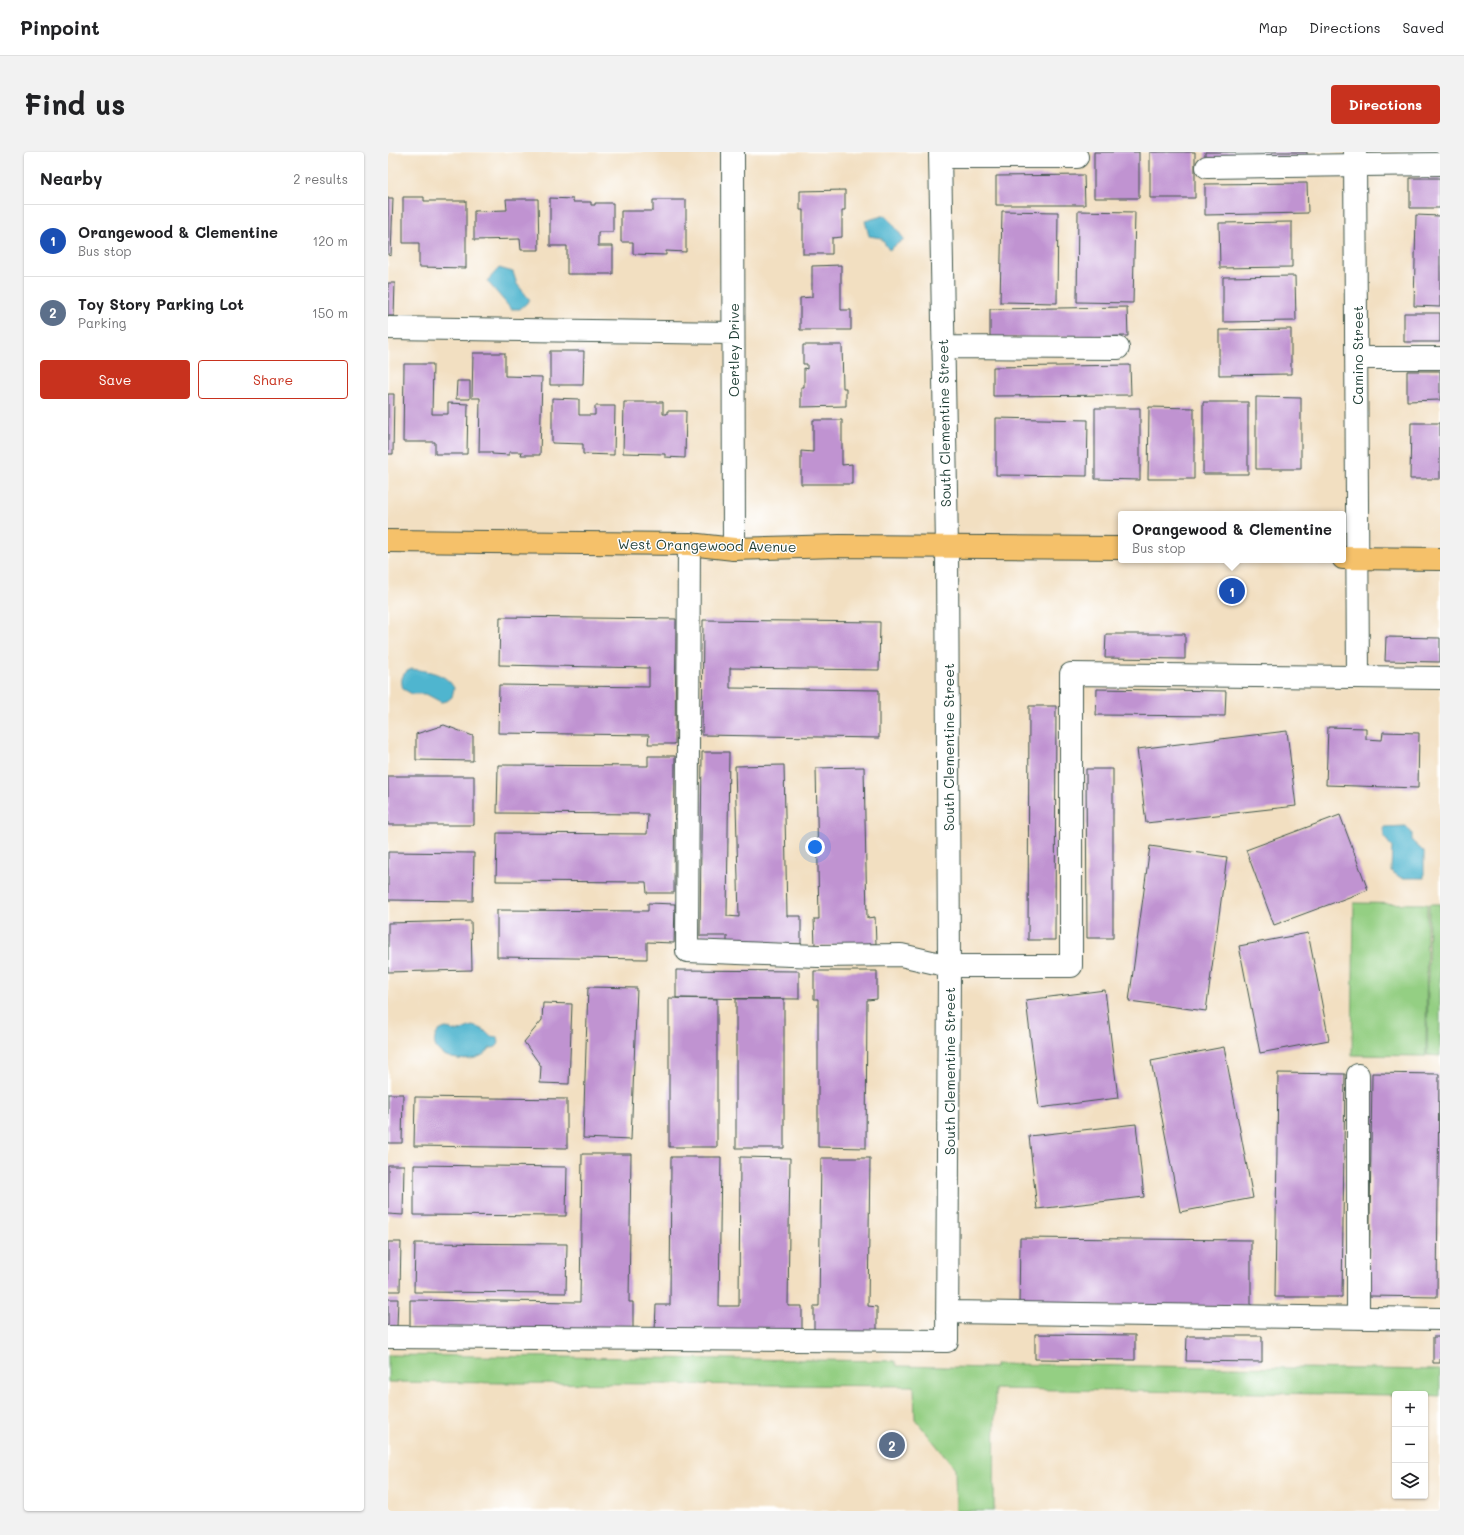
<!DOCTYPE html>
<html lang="en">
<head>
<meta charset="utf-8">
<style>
	body { margin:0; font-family:Mali,sans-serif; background:#f2f2f2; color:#202124 }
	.controls { position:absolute; right:12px; bottom:12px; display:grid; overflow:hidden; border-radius:4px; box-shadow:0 1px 3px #0004 }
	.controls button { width:36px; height:36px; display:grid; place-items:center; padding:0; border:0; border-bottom:1px solid #e0e0e0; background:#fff; color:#202124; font:20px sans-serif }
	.you { position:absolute; left:427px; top:695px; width:14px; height:14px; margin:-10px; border:3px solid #fff; border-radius:50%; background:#1a73e8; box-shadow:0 0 0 6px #1a73e833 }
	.badge { display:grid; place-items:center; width:26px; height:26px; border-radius:50%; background:#c8321e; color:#fff; font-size:13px; font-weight:700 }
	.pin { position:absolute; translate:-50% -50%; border:2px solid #fff; box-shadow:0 1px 4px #0006 }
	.popup { position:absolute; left:730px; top:359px; width:228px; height:52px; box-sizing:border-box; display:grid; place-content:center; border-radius:4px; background:#fff; filter:drop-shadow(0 1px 3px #0005); font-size:13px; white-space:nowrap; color:#757577 }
	.popup b { font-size:15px; color:#202124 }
	.popup::after { content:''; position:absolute; left:50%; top:100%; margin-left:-8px; border:8px solid transparent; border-top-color:#fff }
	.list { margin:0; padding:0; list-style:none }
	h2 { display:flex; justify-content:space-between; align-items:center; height:52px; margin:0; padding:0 16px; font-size:17px }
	h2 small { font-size:13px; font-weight:400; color:#757577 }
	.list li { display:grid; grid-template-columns:26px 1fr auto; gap:12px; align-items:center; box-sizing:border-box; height:72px; padding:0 16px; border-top:1px solid #e0e0e0 }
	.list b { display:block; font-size:15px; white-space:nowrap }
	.list p { margin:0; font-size:13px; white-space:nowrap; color:#757577 }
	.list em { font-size:13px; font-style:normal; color:#757577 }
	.actions { display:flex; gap:8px; padding:12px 16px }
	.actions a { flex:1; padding:9px 0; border:1px solid #c8321e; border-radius:4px; text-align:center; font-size:14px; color:#c8321e }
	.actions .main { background:#c8321e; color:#fff }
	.icon { flex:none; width:22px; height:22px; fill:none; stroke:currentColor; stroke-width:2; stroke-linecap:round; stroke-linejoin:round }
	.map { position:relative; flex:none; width:1052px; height:1359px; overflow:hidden; border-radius:4px }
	header { display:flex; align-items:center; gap:24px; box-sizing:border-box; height:56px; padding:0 20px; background:#fff; border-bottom:1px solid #e0e0e0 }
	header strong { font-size:19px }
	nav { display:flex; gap:22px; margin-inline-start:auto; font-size:14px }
	.intro { display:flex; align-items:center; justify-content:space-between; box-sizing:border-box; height:96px; padding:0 24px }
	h1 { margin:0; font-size:28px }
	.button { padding:10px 18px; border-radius:4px; background:#c8321e; color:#fff; font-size:14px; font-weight:700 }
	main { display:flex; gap:24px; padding:0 24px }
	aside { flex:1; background:#fff; border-radius:4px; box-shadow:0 1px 3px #0004 }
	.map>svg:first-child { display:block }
	.green { fill:#94cf83; stroke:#5a865c }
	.water { fill:#50b5cf; stroke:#387982 }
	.building { fill:#c093d1 }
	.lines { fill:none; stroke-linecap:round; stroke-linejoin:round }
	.minor-casing { stroke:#3f5549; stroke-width:24 }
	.major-casing { stroke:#3f5549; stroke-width:24 }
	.minor { stroke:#fff; stroke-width:22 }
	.major { stroke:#f5c16b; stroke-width:22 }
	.labels { text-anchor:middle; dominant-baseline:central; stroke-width:3; stroke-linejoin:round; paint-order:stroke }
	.street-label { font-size:14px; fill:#1f3d34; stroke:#fff }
</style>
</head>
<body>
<header>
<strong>Pinpoint</strong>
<nav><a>Map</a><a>Directions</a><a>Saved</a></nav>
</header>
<div class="intro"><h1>Find us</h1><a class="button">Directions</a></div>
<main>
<aside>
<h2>Nearby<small>2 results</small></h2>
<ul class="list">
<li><span class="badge" style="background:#1a4fb4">1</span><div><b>Orangewood &amp; Clementine</b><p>Bus stop</p></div><em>120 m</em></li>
<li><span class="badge" style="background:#5c6f8a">2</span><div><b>Toy Story Parking Lot</b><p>Parking</p></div><em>150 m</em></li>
</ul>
<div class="actions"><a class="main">Save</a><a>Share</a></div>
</aside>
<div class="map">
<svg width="1052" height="1359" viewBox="0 0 1052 1359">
	<rect width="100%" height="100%" fill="#fff"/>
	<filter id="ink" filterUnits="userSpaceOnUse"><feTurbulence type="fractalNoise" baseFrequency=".025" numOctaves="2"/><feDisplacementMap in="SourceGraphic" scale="8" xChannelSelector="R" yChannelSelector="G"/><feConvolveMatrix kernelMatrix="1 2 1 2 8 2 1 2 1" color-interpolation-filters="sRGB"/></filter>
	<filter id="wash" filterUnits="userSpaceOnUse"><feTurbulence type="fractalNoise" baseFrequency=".012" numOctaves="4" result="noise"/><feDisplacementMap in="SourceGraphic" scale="16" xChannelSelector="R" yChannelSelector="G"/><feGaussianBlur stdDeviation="0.9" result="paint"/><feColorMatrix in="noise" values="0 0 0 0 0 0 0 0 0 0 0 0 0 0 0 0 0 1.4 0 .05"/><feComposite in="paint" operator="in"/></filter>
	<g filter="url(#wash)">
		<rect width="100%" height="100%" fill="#f2dfc1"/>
		<path class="green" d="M 966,751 L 1039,752 L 1038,904 L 964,903 Z
			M 1041,752 L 1052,752 L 1052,904 L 1039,903 Z
			M 0,1203 L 507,1209 L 509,1214 L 607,1216 L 607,1212 L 1052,1218 L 1052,1244 L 1037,1243 L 1037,1242 L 1007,1243 L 607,1237 L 606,1359 L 568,1359 L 567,1316 L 527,1267 L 526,1234 L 0,1230 Z"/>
		<path class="water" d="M 498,63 L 516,87 L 501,98 L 493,86 L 481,84 L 477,69 Z
			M 111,116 L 125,120 L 129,132 L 142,148 L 132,157 L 123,157 L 99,129 Z
			M 24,517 C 40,519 58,521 66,536 L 64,545 L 59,549 L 53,550 L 38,542 L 24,542 L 15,537 C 12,527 14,520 24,517 Z
			M 1018,674 L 1024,681 L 1024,689 L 1036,700 L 1036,726 L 1013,726 L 1003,719 L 1004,695 L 996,685 L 996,675 Z
			M 84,874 L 92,876 L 96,878 L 102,884 L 109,885 L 111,890 C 110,895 107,896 102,896 C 90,916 41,908 47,886 C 48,882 51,878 55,877 C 60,874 64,879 69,879 C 74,879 79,875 84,874 Z"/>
		<g id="blocks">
			<path class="building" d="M 706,0 L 751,0 L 751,46 L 706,46 Z
				M 762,0 L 807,0 L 807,46 L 762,46 Z
				M 817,0 L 919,0 L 919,5 L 817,7 Z
				M 696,23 L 697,53 L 608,53 L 608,24 Z
				M 1022,26 L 1052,26 L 1052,56 L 1022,56 Z
				M 919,31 L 920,61 L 817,63 L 817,32 Z
				M 457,38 L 457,58 L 454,58 L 454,85 L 444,86 L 444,102 L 415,102 L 415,58 L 412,58 L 412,39 Z
				M 15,45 L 36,45 L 36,49 L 78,49 L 78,116 L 31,115 L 31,91 L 15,91 Z
				M 0,46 L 5,46 L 3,104 L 0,103 Z
				M 162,46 L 185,47 L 185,50 L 203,50 L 203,53 L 207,53 L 207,51 L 225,51 L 225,80 L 210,80 L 210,94 L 225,94 L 225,122 L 179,122 L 179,94 L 162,94 Z
				M 118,47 L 150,47 L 151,98 L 133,98 L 132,87 L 86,88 L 86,59 L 119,58 Z
				M 265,48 L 298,48 L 298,100 L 278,99 L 278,103 L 245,102 L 245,90 L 233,90 L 233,59 L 265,59 Z
				M 614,59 L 670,60 L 669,151 L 612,150 Z
				M 690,59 L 747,60 L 745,151 L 689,150 Z
				M 1028,63 L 1052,64 L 1052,155 L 1026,154 Z
				M 904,70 L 904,115 L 832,116 L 831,71 Z
				M 453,113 L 453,158 L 463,158 L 463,178 L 412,178 L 412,146 L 424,145 L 424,114 Z
				M 907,124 L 908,169 L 835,170 L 835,125 Z
				M 0,131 L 7,131 L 6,164 L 0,164 Z
				M 739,155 L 740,184 L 602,186 L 602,157 Z
				M 1016,161 L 1052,161 L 1052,190 L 1016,190 Z
				M 903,177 L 903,222 L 831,223 L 831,178 Z
				M 415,193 L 454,193 L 455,236 L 458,236 L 458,254 L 413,255 L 413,235 L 416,235 L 416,216 L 419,217 L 419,212 L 415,212 Z
				M 162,199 L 196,199 L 195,233 L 162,233 Z
				M 85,201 L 117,201 L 117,224 L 154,225 L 152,303 L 133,303 L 134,300 L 121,300 L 121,303 L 104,302 L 104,300 L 91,300 L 92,246 L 84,246 Z
				M 16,212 L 45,212 L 44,262 L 60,262 L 60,251 L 80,252 L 79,302 L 47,302 L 47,290 L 15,290 Z
				M 742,213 L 743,243 L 605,244 L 605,215 Z
				M 1019,219 L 1052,219 L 1052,248 L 1019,249 Z
				M 69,229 L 82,229 L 82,247 L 68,247 Z
				M 0,242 L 6,242 L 5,302 L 0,302 Z
				M 868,245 L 913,246 L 913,317 L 868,317 Z
				M 164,246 L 191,247 L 191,263 L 207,263 L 207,254 L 227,254 L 226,303 L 195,302 L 195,292 L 164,291 Z
				M 236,250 L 275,250 L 275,262 L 279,262 L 279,259 L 298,259 L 297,306 L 277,305 L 277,302 L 235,301 Z
				M 815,250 L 860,250 L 860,322 L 815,322 Z
				M 761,255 L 806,256 L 806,327 L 760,327 Z
				M 707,256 L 752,256 L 752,328 L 707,327 Z
				M 608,266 L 700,268 L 699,324 L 608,323 Z
				M 425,268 L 454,268 L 454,313 L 464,312 L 464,332 L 413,332 L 413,299 L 425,300 Z
				M 1023,271 L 1052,271 L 1052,327 L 1022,327 Z
				M 112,465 L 288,467 L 287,592 L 260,592 L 261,583 L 110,581 L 111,533 L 261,535 L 261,516 L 111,513 Z
				M 315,468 L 492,470 L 491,518 L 342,516 L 342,536 L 491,538 L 491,586 L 314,583 Z
				M 718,482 L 797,482 L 797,507 L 717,506 Z
				M 998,485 L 1052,486 L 1052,510 L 997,509 Z
				M 709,537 L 838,539 L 837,564 L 708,563 Z
				M 641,554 L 668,554 L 667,788 L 640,788 Z
				M 56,573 L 85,584 L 85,609 L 28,608 L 28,582 Z
				M 940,575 L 978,576 L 978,587 L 994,588 L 995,580 L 1031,581 L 1030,636 L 938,633 Z
				M 899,579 L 908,654 L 758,671 L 749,597 Z
				M 314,600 L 341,600 L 339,764 L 351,765 L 347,614 L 396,613 L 399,764 L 413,764 L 413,792 L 339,791 L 339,784 L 312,784 Z
				M 260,604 L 287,604 L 286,741 L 259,741 L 258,730 L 108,729 L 109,681 L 259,682 L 260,662 L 109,661 L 110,613 L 260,614 Z
				M 476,615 L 479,766 L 487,765 L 488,792 L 427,794 L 426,767 L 431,767 L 428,616 Z
				M 698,617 L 725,617 L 725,786 L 699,786 Z
				M 0,624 L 86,624 L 86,673 L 0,673 Z
				M 952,663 L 980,738 L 886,773 L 858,698 Z
				M 762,694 L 839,705 L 818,859 L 741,849 Z
				M 0,700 L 86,701 L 85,749 L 0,748 Z
				M 260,751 L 287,752 L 286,791 L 259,790 L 259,807 L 109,805 L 109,758 L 260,759 Z
				M 83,769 L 84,818 L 0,820 L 0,771 Z
				M 920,781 L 941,888 L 872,901 L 851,794 Z
				M 288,818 L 411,819 L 411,847 L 288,846 Z
				M 426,819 L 489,819 L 489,847 L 479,848 L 478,996 L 430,995 L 430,847 L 426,847 Z
				M 200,835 L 249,836 L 243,988 L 195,986 Z
				M 717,838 L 730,946 L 651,956 L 638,848 Z
				M 281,846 L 329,847 L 329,995 L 281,995 Z
				M 348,847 L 396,847 L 396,996 L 348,996 Z
				M 155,851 L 184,852 L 181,932 L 152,931 L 153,914 L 136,890 L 154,868 Z
				M 836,895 L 865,1046 L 792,1060 L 763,909 Z
				M 890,921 L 957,922 L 954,1145 L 887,1145 Z
				M 984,921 L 1051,922 L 1049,1145 L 981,1144 Z
				M 0,942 L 15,942 L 14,991 L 0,991 Z
				M 27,945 L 179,947 L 179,996 L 26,994 Z
				M 748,972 L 756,1045 L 649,1057 L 641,984 Z
				M 194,1002 L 243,1002 L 241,1150 L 245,1150 L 245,1179 L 22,1176 L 22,1148 L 192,1150 Z
				M 283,1005 L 333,1005 L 331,1154 L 351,1154 L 352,1005 L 402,1006 L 400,1154 L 414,1154 L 414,1181 L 267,1179 L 268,1153 L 282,1153 Z
				M 433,1006 L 482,1006 L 480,1154 L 489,1155 L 489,1182 L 426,1182 L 426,1154 L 431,1154 Z
				M 0,1013 L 16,1013 L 15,1063 L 0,1062 Z
				M 26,1013 L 179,1015 L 178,1064 L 26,1063 Z
				M 632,1086 L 863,1088 L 863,1156 L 631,1154 Z
				M 0,1090 L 13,1090 L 12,1139 L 0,1139 Z
				M 27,1091 L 179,1092 L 178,1141 L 26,1140 Z
				M 0,1147 L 10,1147 L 9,1175 L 0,1175 Z
				M 647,1182 L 747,1183 L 747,1208 L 647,1207 Z
				M 799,1184 L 874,1184 L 874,1210 L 798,1209 Z
				M 1045,1185 L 1052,1185 L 1052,1211 L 1045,1211 Z"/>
		</g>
	</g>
	<g filter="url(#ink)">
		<use href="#blocks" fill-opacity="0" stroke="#3f5549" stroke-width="1"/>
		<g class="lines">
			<defs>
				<path id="minor" d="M 345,0 L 346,397
					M 967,0 L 970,525
					M 552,5 L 689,5
					M 819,15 L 1052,12
					M 0,176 L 345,181
					M 555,195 L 730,196
					M 969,206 L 1052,206
					M 301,392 L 299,799 L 430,804 L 513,803 L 561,814 L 683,814 L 683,522 L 1052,526
					M 559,1160 L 1052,1167
					M 970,1166 L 970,923
					M 0,1185 L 559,1189 L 561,814 L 559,395 L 552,0"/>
				<path id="major" d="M 0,389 L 301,392 L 346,397 L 451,394 L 733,396
					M 955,406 L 1052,407"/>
			</defs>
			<use href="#minor" class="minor-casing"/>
			<use href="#major" class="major-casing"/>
			<use href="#minor" class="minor"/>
			<use href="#major" class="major"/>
		</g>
	</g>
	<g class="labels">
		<g class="street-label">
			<text transform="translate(345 198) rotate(-90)">Oertley Drive</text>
			<text transform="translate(969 203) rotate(-90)">Camino Street</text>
			<text transform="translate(556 271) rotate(-91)">South Clementine Street</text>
			<text transform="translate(319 393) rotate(1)">West Orangewood Avenue</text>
			<text transform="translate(560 595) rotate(-90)">South Clementine Street</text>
			<text transform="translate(561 919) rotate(-90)">South Clementine Street</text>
		</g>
	</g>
</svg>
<div class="controls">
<button>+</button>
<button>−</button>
<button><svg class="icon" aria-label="layers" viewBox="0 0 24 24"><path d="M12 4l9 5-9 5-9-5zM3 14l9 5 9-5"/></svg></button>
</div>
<div class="you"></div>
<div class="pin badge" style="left:844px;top:439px;background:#1a4fb4">1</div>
<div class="popup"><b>Orangewood &amp; Clementine</b>Bus stop</div>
<div class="pin badge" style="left:504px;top:1293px;background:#5c6f8a">2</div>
</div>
</main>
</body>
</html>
